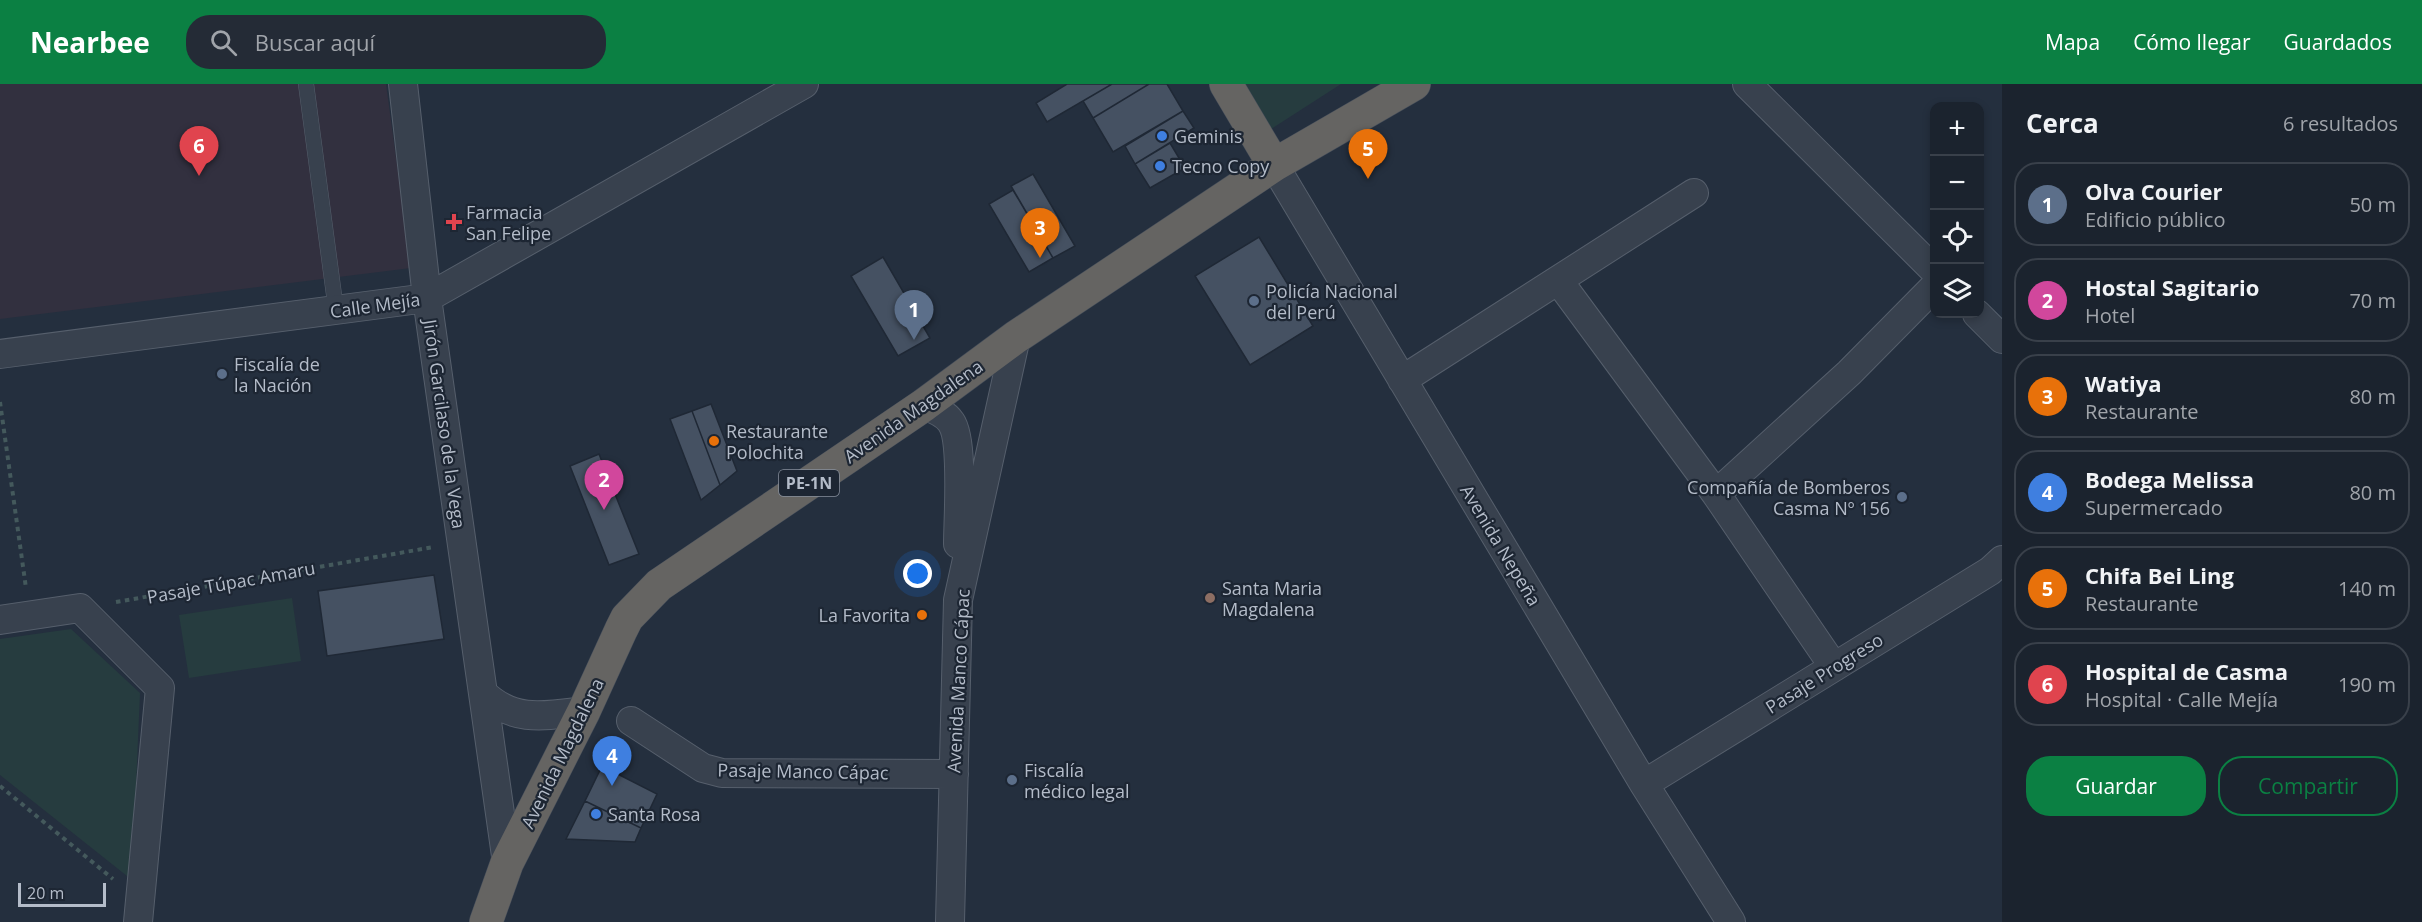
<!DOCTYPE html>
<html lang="es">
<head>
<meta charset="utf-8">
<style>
	body { margin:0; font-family:"Open Sans",sans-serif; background:#242b36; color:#f1f3f6 }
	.controls { position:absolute; right:18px; top:18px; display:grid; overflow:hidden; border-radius:12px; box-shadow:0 3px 9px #0003 }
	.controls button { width:54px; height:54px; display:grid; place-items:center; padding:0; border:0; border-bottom:2px solid #39404a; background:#1b232e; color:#f1f3f6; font:30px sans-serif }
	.scale { position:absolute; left:18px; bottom:15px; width:88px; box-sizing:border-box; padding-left:6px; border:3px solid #b4bcc9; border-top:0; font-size:16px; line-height:21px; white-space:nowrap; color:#b4bcc9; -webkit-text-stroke:4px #1d2633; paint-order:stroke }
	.you { position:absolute; left:918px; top:490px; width:21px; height:21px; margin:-15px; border:4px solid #fff; border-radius:50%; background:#1a73e8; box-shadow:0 0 0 9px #1a73e833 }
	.badge { display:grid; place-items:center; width:39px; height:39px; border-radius:50%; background:#0b8043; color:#fff; font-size:20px; font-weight:700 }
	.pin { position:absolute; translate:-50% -50px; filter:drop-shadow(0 2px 3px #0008) }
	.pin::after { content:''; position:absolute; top:32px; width:21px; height:18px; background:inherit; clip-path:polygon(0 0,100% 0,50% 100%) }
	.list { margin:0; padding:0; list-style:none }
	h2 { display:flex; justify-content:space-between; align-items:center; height:78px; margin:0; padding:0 24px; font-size:26px }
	h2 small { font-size:20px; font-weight:400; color:#a0a4aa }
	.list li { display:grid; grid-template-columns:39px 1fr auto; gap:18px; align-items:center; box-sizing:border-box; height:84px; margin:0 12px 12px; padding:0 12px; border:2px solid #39404a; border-radius:24px }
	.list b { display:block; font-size:22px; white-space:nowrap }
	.list p { margin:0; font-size:20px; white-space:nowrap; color:#a0a4aa }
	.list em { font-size:20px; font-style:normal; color:#a0a4aa }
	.actions { display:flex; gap:12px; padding:18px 24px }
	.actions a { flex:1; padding:14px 0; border:2px solid #0b8043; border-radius:24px; text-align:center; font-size:21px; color:#0b8043 }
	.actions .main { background:#0b8043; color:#fff }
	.icon { flex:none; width:33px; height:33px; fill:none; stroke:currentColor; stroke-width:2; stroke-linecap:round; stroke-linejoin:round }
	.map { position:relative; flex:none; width:2002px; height:838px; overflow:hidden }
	header { display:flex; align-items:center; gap:36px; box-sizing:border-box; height:84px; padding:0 30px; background:#0b8043; color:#fff }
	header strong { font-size:28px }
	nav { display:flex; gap:33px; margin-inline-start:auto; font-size:21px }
	.search { width:420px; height:54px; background:#242b36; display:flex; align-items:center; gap:15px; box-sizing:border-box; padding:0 21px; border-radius:24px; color:#a0a4aa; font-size:22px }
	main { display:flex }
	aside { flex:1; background:#1b232e }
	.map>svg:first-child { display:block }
	.medical { fill:#32303f }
	.green { fill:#263c3f }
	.building { fill:#455162; stroke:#1f2835; stroke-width:1.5 }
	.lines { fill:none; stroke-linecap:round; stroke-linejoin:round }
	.service-casing { stroke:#565f6c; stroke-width:16 }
	.minor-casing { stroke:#565f6c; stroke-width:30 }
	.trunk-casing { stroke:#434c59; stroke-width:34 }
	.path { stroke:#44595c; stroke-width:4; stroke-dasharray:4.5 4.5; stroke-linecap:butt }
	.service { stroke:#38414e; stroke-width:15 }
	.minor { stroke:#38414e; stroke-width:28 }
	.trunk { stroke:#656462; stroke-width:33 }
	.shop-dot { fill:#3f7fe0; stroke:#1d2633; stroke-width:2 }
	.health-dot { fill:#e0444e; stroke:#1d2633; stroke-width:2 }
	.service-dot { fill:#5c6f8a; stroke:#1d2633; stroke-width:2 }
	.food-dot { fill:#e8710a; stroke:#1d2633; stroke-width:2 }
	.education-dot { fill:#8d6e63; stroke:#1d2633; stroke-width:2 }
	.labels { text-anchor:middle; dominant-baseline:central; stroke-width:4.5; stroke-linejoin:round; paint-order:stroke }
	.shield { fill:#1d2633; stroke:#878f9c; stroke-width:1.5 }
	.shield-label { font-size:16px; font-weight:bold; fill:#b4bcc9 }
	.poi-label { font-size:18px; fill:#b4bcc9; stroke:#1d2633; text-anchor:start }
	.street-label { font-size:18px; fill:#b4bcc9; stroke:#1d2633 }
</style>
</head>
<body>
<header>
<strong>Nearbee</strong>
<div class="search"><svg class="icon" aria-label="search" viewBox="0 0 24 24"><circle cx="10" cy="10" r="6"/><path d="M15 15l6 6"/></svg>Buscar aquí</div>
<nav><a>Mapa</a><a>Cómo llegar</a><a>Guardados</a></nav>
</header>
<main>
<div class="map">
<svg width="2002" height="838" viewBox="0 0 2002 838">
	<rect width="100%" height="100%" fill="#242f3e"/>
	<path class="medical" d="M 0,0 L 386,0 L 411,184 L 0,235 Z"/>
	<path class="green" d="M 1234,0 L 1341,0 L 1265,49 Z
		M 292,514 L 301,577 L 189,594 L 179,531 Z
		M 71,545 L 140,609 L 132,796 L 0,691 L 0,555 Z"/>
	<path class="building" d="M 1067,0 L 1112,0 L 1047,38 L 1036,19 Z
		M 1112,0 L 1149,0 L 1093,34 L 1083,17 Z
		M 1149,0 L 1167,0 L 1183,27 L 1113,68 L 1093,34 Z
		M 1183,27 L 1194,44 L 1135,80 L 1125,62 Z
		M 1170,59 L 1185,84 L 1150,104 L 1135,80 Z
		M 1033,90 L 1075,162 L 1053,174 L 1011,102 Z
		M 1013,106 L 1053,174 L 1029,188 L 989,120 Z
		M 1259,153 L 1313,242 L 1250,281 L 1195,192 Z
		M 883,173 L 930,254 L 898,272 L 851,192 Z
		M 711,320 L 737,387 L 720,401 L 692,327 Z
		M 692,327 L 720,401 L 701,416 L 670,335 Z
		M 599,370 L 639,470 L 609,481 L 570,382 Z
		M 434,491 L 444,555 L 327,572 L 318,507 Z
		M 602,682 L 657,710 L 641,744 L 585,717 Z
		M 585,717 L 641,744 L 635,758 L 566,755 Z"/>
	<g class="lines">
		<defs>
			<path id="service" d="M 306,0 L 336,226"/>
			<path id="minor" d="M 403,0 L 427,214 L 507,779
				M 1747,0 L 1934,186
				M 1274,81 L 1644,700 L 1731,838
				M 1558,196 L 1716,410 L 1834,583
				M 1977,230 L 2002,255
				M 0,270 L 427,214 L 804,0
				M 1402,296 L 1694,109
				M 924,321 C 934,325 945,329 951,338 C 964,356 958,435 958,460
				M 1716,410 L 1849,289 L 1934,203
				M 0,536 L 80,524 L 160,604 L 138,838
				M 483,609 C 513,639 545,632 584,627
				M 631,637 L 703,684 L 722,689 L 954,690
				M 1644,700 L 1990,487 L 2002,476
				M 950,838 L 958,516 L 1016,253"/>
			<path id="trunk" d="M 1226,0 L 1274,81
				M 486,838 L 507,779 L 584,627 L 621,546 L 627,534 L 659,501 L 924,321 L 1016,253 L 1274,81 L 1414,0"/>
		</defs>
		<use href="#service" class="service-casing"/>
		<use href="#minor" class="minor-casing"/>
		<use href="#trunk" class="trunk-casing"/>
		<path class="path" d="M 0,318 L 26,504
			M 116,518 L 434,463
			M 0,702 L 113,795"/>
		<use href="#service" class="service"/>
		<use href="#minor" class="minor"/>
		<use href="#trunk" class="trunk"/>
	</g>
	<g class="shop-dot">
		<circle cx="1162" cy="52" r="6"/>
		<circle cx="1160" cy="82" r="6"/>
		<circle cx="596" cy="730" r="6"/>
	</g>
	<path class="health-dot" d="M451 129h6v6h6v6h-6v6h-6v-6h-6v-6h6z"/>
	<g class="service-dot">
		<circle cx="1254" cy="217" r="6"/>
		<circle cx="222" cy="290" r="6"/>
		<circle cx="1902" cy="413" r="6"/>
		<circle cx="1012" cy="696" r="6"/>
	</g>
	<g class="food-dot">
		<circle cx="714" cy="357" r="6"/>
		<circle cx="922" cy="531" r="6"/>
	</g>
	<circle class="education-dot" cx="1210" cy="514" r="6"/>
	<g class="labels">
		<rect class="shield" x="779" y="386" width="60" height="26" rx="4.5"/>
		<g class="shield-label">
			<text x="809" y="399">PE-1N</text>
		</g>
		<g class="poi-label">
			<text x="1174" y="52">Geminis</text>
			<text x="1172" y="82">Tecno Copy</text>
			<text x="466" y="128">Farmacia<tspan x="466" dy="21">San Felipe</tspan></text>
			<text x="1266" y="207">Policía Nacional<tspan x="1266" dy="21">del Perú</tspan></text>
			<text x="234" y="280">Fiscalía de<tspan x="234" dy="21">la Nación</tspan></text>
			<text x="726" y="347">Restaurante<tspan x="726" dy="21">Polochita</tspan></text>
			<text x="1890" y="403" text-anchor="end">Compañía de Bomberos<tspan x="1890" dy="21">Casma Nº 156</tspan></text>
			<text x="1222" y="504">Santa Maria<tspan x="1222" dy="21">Magdalena</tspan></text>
			<text x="910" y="531" text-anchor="end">La Favorita</text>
			<text x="1024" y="686">Fiscalía<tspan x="1024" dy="21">médico legal</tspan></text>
			<text x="608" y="730">Santa Rosa</text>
		</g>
		<g class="street-label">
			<text transform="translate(375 221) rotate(-8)">Calle Mejía</text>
			<text transform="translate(913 327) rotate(-35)">Avenida Magdalena</text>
			<text transform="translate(445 340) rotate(82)">Jirón Garcilaso de la Vega</text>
			<text transform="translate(1501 461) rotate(59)">Avenida Nepeña</text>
			<text transform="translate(231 498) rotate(-10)">Pasaje Túpac Amaru</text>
			<text transform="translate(1824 589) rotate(-32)">Pasaje Progreso</text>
			<text transform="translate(958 597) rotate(-87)">Avenida Manco Cápac</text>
			<text transform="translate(562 669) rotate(-64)">Avenida Magdalena</text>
			<text transform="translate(803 687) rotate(1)">Pasaje Manco Cápac</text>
		</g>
	</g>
</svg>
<div class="controls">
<button>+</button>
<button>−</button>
<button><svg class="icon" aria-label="locate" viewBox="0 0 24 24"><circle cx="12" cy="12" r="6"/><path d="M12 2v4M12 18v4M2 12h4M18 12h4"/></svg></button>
<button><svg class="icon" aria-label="layers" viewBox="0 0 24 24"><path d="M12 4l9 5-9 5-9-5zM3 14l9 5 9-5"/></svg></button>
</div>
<div class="scale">20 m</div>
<div class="you"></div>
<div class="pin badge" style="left:914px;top:256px;background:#5c6f8a">1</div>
<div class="pin badge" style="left:604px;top:426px;background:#d1479c">2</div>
<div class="pin badge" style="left:1040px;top:174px;background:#e8710a">3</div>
<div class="pin badge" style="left:612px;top:702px;background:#3f7fe0">4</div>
<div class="pin badge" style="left:1368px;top:95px;background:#e8710a">5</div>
<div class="pin badge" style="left:199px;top:92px;background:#e0444e">6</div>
</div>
<aside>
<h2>Cerca<small>6 resultados</small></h2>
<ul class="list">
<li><span class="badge" style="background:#5c6f8a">1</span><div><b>Olva Courier</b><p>Edificio público</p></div><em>50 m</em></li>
<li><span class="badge" style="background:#d1479c">2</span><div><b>Hostal Sagitario</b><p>Hotel</p></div><em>70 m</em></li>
<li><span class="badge" style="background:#e8710a">3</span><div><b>Watiya</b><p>Restaurante</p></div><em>80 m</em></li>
<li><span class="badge" style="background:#3f7fe0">4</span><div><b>Bodega Melissa</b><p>Supermercado</p></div><em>80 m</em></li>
<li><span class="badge" style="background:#e8710a">5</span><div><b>Chifa Bei Ling</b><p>Restaurante</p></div><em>140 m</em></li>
<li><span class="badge" style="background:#e0444e">6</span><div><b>Hospital de Casma</b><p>Hospital · Calle Mejía</p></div><em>190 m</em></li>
</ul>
<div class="actions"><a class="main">Guardar</a><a>Compartir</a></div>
</aside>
</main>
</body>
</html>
